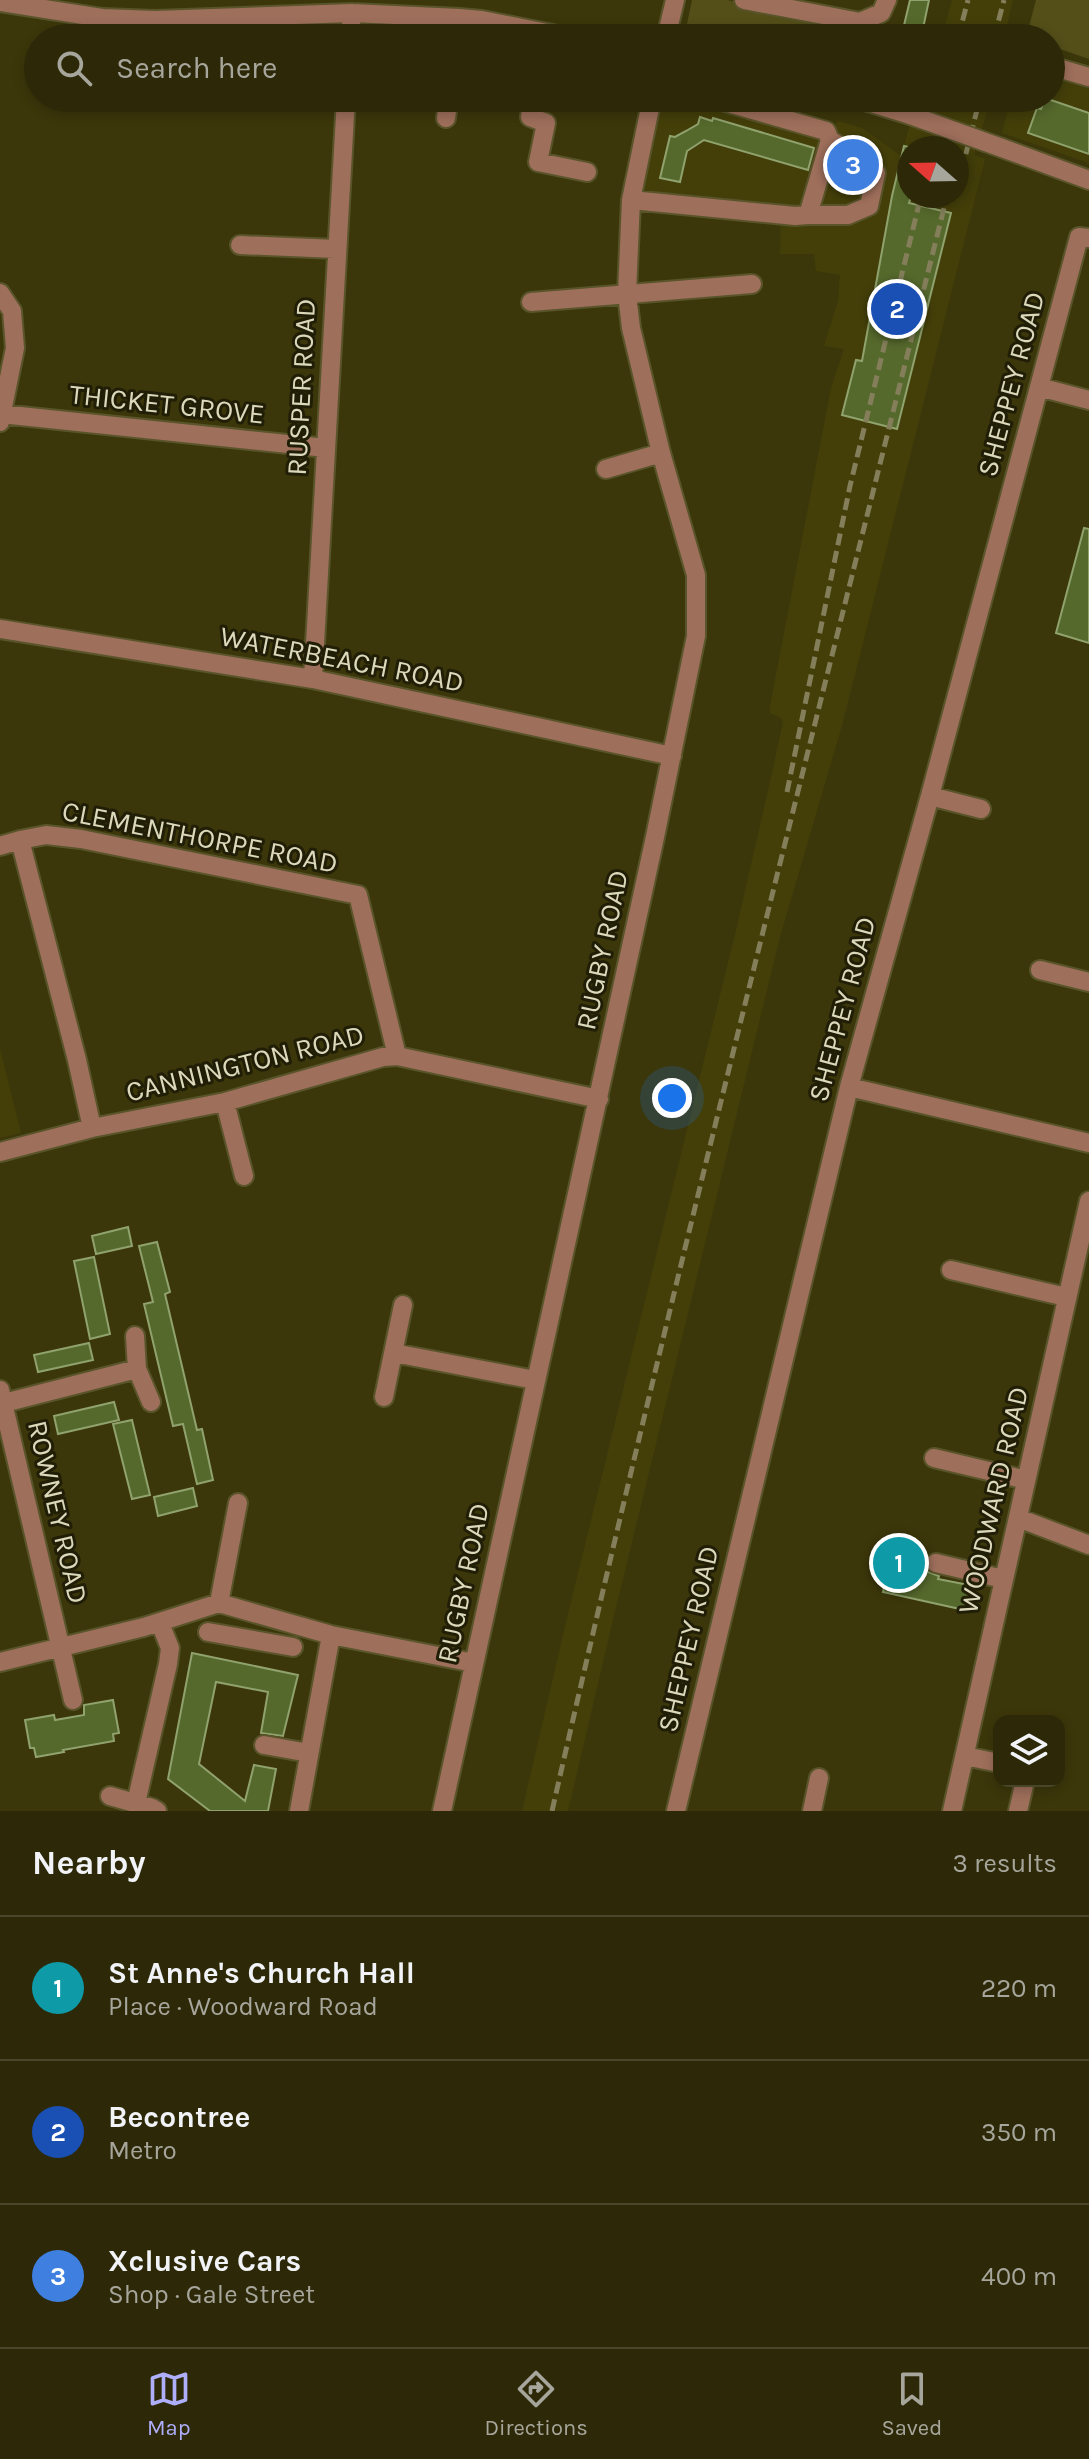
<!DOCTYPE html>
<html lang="en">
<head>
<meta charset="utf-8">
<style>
	body { margin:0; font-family:Karla,sans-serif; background:#393516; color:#f1f3f6 }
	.controls { position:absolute; right:24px; bottom:24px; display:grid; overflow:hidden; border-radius:16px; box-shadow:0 4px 12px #0003 }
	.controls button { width:72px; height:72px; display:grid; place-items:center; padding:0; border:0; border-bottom:2px solid #484529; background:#2d2908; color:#f1f3f6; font:40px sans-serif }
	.compass { position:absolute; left:897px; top:136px; width:72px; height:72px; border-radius:50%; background:#2d2908; box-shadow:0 4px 12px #0003; rotate:290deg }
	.you { position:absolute; left:672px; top:1098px; width:28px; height:28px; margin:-20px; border:6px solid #fff; border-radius:50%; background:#1a73e8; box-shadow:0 0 0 12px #1a73e833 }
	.badge { display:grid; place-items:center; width:52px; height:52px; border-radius:50%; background:#aeaefa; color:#fff; font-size:26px; font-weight:700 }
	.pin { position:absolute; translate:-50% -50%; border:4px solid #fff; box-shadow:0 2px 8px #0006 }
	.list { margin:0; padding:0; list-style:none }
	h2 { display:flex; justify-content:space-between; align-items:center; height:104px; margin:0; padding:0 32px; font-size:34px }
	h2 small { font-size:26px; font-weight:400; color:#a7a69c }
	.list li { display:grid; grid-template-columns:52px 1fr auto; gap:24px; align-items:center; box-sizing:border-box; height:144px; padding:0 32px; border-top:2px solid #484529 }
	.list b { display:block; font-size:30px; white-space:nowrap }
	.list p { margin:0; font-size:26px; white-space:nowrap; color:#a7a69c }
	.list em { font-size:26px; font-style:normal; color:#a7a69c }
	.icon { flex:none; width:44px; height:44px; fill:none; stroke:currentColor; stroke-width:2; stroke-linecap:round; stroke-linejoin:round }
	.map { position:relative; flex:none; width:1089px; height:1811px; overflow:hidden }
	.search { position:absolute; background:#2d2908; box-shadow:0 4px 12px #0003; left:24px; right:24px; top:24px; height:88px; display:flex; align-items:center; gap:20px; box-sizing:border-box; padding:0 28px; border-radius:44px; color:#a7a69c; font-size:30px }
	.sheet { height:536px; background:#2d2908 }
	nav { display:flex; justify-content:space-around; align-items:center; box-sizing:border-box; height:112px; border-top:2px solid #484529; background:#2d2908; font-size:22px; color:#a7a69c }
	nav a { display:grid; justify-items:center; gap:4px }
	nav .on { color:#aeaefa }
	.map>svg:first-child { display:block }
	.built { fill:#443f09; fill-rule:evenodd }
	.green { fill:#544e19 }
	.building { fill:#56692c; stroke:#90a26d; stroke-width:2 }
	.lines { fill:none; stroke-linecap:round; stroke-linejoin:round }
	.minor-casing { stroke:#59542a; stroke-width:22 }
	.minor { stroke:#9e6f5b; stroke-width:18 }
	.rail { stroke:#847f5a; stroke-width:5; stroke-dasharray:12 6; stroke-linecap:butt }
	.minor-bridge-casing { stroke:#59542a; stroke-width:22; stroke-linecap:butt }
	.minor-bridge { stroke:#9e6f5b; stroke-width:18 }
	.labels { text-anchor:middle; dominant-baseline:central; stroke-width:6; stroke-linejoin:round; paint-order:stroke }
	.street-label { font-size:28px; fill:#dbd8bb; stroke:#211e07 }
</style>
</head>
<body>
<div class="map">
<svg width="1089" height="1811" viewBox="0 0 1089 1811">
	<rect width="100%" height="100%" fill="#3c370a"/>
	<path class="built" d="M 952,0 L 1013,0 L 1004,38 L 942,38 Z
		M 1051,56 L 1089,68 L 1089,163 L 1002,133 L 1011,98 L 1051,98 Z
		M 665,98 L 685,98 L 819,136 L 839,121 L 864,129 L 901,156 L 916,103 L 926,106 L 927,98 L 991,98 L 974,155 L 985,159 L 843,722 L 780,937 L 611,1628 L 568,1811 L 522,1811 L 567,1618 L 737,926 L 772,773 L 783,722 L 781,718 L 770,713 L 770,706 L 831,388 L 844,349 L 824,346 L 838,301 L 840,275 L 816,271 L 814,254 L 780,254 L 781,208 L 644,192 L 642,187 L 658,104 L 662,103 ZM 909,148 L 957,148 L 957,196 L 909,196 Z
		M 0,1049 L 21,1133 L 0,1138 Z"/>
	<path class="green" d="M 692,0 L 727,0 L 862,28 L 860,38 L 684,38 Z
		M 1036,0 L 1089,0 L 1089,59 L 1051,46 L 1051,38 L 1026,38 Z"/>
	<path class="building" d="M 910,0 L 929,0 L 921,38 L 901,38 Z
		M 1045,98 L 1089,113 L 1089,154 L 1028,133 L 1037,108 L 1041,109 Z
		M 700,117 L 712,121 L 713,118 L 814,148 L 808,170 L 704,140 L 687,151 L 680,182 L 660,178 L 670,136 L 675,137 L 686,131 L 698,124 Z
		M 904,146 L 909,147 L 909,196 L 911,196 L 909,203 L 951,213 L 897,429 L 842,415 L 856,360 L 862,361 L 892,196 Z
		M 1084,528 L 1089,529 L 1089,643 L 1056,633 Z
		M 128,1227 L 132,1246 L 96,1254 L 92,1236 Z
		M 157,1242 L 170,1292 L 165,1294 L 197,1430 L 202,1429 L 213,1480 L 197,1484 L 183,1424 L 173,1426 L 144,1304 L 153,1302 L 139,1246 Z
		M 94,1257 L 110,1334 L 90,1339 L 74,1261 Z
		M 89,1343 L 93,1360 L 38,1372 L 34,1355 Z
		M 114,1402 L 119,1420 L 58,1434 L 54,1416 Z
		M 132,1420 L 150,1495 L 132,1499 L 113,1424 Z
		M 193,1488 L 197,1506 L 158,1516 L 154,1497 Z
		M 893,1546 L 912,1550 L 909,1563 L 925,1566 L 928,1572 L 939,1576 L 938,1579 L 974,1586 L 969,1611 L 883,1592 Z
		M 192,1653 L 298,1675 L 283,1736 L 261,1733 L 268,1692 L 216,1682 L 199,1764 L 245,1801 L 254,1765 L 276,1769 L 268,1811 L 210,1811 L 168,1779 Z
		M 113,1700 L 119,1733 L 113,1734 L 114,1741 L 63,1750 L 64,1752 L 36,1757 L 34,1748 L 30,1748 L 25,1720 L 54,1715 L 55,1720 L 84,1715 L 84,1705 Z"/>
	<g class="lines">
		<defs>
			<path id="minor" d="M 744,0 L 860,22 L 881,13 L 887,0
				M 0,2 L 102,18 L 155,20 L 352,13 L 459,18 L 482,20 L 572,38
				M 350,38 L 352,13
				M 666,38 L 675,0
				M 1051,66 L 1089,77
				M 533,98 L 530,117 L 546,123 L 538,162 L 587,172
				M 711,98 L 826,131 L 830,140 L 859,158 L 876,173 L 869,206 L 848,215 L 808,215
				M 855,98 L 910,115
				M 446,118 L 449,98
				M 1002,148 L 1089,180
				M 631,200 L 795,216 L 808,215 L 830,140
				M 240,245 L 336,249
				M 0,293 L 12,311 L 15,348 L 0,422
				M 531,302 L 752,284
				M 1039,387 L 1089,400
				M 1,414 L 326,448
				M 606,469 L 661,453
				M 0,629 L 313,679 L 672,756
				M 313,679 L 346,98
				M 930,796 L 981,809
				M 0,846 L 20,840
				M 1040,970 L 1089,982
				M 849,1087 L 1089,1143
				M 225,1102 L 244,1176
				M 92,1128 L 77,1060 L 20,840 L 46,835 L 81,839 L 358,895 L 397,1056
				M 0,1152 L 92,1128 L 225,1102 L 383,1057 L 397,1056 L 599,1099
				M 951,1270 L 1066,1297
				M 135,1336 L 137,1369 L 151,1402
				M 394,1353 L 535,1380
				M 0,1390 L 73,1700
				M 384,1397 L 403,1305
				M 4,1403 L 137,1369
				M 934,1458 L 1026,1480
				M 1018,1518 L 1089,1545
				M 936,1563 L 1003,1579
				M 219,1603 L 238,1503
				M 208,1632 L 293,1647
				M 0,1662 L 144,1627 L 219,1603 L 331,1635 L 474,1663
				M 264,1745 L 309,1753
				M 965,1756 L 999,1763
				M 110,1796 L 152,1808 L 157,1811
				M 136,1803 L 168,1664 L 170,1648 L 160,1623
				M 299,1811 L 331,1635
				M 442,1811 L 655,837 L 696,636 L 696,575 L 661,453 L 631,328 L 627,294 L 631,200 L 652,98
				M 676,1811 L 849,1087 L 930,796 L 1079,237 L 1089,238
				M 812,1811 L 819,1778
				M 952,1811 L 1089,1201
				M 1018,1811 L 1025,1781"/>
		</defs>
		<use href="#minor" class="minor-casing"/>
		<use href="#minor" class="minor"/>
		<path class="rail" d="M 958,38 L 968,0
			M 994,38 L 1004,0
			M 940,105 L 942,98
			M 957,189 L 980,98
			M 787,792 L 850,486 L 921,196
			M 552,1811 C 675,1271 813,734 947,196"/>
		<defs>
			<path id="minor-bridge" d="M 910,115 L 1002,148"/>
		</defs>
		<use href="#minor-bridge" class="minor-bridge-casing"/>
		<use href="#minor-bridge" class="minor-bridge"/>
	</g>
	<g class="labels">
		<g class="street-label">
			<text transform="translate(1011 384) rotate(-75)">SHEPPEY ROAD</text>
			<text transform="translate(301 387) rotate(-87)">RUSPER ROAD</text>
			<text transform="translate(167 404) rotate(6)">THICKET GROVE</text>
			<text transform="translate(342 659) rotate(11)">WATERBEACH ROAD</text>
			<text transform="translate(200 837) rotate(11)">CLEMENTHORPE ROAD</text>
			<text transform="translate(602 950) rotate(-78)">RUGBY ROAD</text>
			<text transform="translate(842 1009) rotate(-75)">SHEPPEY ROAD</text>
			<text transform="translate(245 1063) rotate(-14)">CANNINGTON ROAD</text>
			<text transform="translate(993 1500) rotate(-77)">WOODWARD ROAD</text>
			<text transform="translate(58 1512) rotate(77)">ROWNEY ROAD</text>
			<text transform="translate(463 1583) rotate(-78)">RUGBY ROAD</text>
			<text transform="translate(688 1639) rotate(-77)">SHEPPEY ROAD</text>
		</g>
	</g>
</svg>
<div class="controls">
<button><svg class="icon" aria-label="layers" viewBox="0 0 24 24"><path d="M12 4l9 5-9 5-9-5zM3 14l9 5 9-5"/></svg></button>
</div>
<svg class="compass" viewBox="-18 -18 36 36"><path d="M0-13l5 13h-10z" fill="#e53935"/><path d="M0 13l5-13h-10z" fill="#a7a69c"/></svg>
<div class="you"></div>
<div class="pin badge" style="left:899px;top:1563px;background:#0f9aa8">1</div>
<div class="pin badge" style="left:897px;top:309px;background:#1a4fb4">2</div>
<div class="pin badge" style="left:853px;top:165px;background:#3f7fe0">3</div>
<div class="search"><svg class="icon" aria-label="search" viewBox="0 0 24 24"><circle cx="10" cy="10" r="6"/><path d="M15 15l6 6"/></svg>Search here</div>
</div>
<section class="sheet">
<h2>Nearby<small>3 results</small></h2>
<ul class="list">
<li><span class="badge" style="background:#0f9aa8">1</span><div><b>St Anne's Church Hall</b><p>Place · Woodward Road</p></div><em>220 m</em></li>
<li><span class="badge" style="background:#1a4fb4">2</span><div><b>Becontree</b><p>Metro</p></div><em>350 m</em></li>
<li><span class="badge" style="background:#3f7fe0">3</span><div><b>Xclusive Cars</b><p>Shop · Gale Street</p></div><em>400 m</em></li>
</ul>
</section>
<nav>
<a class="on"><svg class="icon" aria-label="map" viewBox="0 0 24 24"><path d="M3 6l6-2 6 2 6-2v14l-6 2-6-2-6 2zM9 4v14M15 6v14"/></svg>Map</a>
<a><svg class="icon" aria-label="directions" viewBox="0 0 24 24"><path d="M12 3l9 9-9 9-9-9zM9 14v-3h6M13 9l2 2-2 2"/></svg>Directions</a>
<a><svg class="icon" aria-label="saved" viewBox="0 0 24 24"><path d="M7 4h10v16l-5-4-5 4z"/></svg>Saved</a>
</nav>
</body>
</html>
